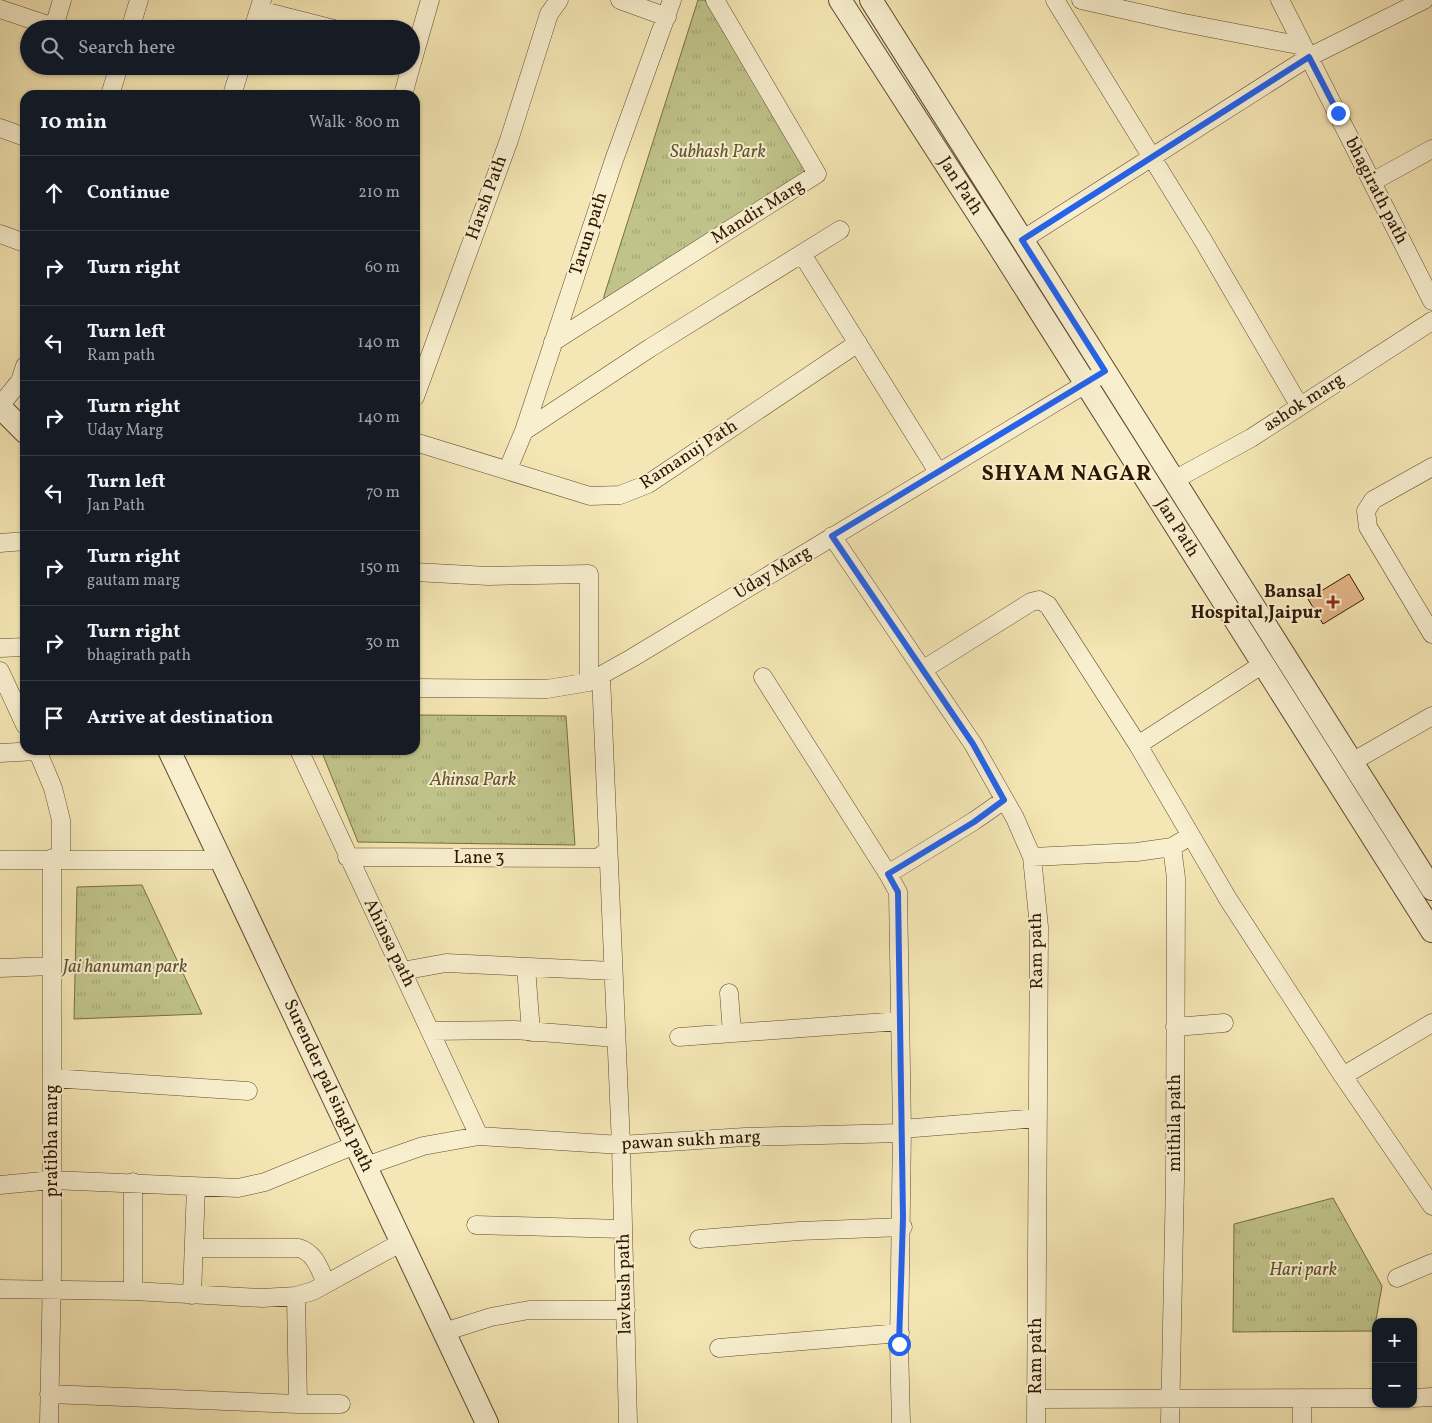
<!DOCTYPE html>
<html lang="en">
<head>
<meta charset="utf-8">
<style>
	body { margin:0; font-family:Vollkorn,serif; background:#20242c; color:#f1f3f6 }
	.controls { position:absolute; right:15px; bottom:15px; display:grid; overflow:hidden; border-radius:10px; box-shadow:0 1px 4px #0004 }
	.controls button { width:45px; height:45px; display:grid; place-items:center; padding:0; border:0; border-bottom:1px solid #363941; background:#171b24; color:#f1f3f6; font:25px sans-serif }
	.stop { position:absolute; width:15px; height:15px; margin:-11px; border:4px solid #2563eb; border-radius:50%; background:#fff }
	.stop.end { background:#2563eb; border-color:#fff; box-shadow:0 1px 5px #0008 }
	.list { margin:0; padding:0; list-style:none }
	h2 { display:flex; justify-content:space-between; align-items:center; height:65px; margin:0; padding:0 20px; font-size:21px }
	h2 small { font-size:16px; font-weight:400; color:#9ea1a6 }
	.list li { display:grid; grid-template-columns:32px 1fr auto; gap:15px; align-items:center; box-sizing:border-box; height:75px; padding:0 20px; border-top:1px solid #363941 }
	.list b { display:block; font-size:19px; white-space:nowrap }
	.list p { margin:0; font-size:16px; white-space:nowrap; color:#9ea1a6 }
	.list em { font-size:16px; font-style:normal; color:#9ea1a6 }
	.icon { flex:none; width:28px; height:28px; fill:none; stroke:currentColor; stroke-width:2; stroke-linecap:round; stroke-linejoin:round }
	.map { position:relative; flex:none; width:1432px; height:1423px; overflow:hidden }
	.search { position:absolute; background:#171b24; box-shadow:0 1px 4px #0004; left:20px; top:20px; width:400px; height:55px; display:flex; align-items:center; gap:12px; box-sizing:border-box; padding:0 18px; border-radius:28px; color:#9ea1a6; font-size:19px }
	.panel { position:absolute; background:#171b24; box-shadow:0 1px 4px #0004; left:20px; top:90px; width:400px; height:665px; border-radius:15px }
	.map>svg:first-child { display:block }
	.park { fill:url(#park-tufts); stroke:#786d46 }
	.building { fill:#e3b387; stroke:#301601 }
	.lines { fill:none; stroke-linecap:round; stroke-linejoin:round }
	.minor-casing { stroke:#614a2e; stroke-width:19 }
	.tertiary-casing { stroke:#614a2e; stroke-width:24 }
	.minor { stroke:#f8efcf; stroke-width:18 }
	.tertiary { stroke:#f8efcf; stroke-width:22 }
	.route { stroke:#2563eb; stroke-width:6 }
	.poi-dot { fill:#8f2418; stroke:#f8efcf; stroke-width:2 }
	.labels { text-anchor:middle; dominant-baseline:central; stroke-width:4; stroke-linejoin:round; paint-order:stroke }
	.park-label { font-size:18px; font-style:italic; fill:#625331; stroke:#f8efcf }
	.street-label { font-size:18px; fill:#301601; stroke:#f8efcf }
	.poi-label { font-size:18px; font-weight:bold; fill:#301601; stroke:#f8efcf; text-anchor:end }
	.district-label { font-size:22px; font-weight:bold; letter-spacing:1px; fill:#301601; stroke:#f8efcf }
</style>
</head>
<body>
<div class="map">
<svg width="1432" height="1423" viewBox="0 0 1432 1423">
	<defs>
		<pattern id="park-tufts" width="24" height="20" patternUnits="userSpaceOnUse" patternTransform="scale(1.25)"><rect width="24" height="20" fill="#c0c48b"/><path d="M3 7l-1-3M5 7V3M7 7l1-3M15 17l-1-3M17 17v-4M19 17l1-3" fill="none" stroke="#a5a876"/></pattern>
	</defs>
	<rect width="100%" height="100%" fill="#f5e7b5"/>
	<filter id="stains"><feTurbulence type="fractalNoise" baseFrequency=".004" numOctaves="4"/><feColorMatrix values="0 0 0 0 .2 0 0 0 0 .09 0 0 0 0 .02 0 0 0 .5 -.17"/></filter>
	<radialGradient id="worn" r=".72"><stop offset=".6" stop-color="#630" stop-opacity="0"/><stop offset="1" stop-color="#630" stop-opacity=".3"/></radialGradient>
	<path class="park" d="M 698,0 L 705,0 L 806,172 L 603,310 L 604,296 Z
		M 415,715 L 566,716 L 575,845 L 358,842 L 321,750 L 415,750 Z
		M 142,885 L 202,1014 L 74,1019 L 77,887 Z
		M 1333,1198 L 1382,1286 L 1374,1331 L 1233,1332 L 1234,1224 Z"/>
	<path class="building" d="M 1349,574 L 1364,599 L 1323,624 L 1308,599 Z"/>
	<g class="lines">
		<defs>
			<path id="minor" d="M 620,0 L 667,17
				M 1055,0 L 1204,242 L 1299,405
				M 1081,0 L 1179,22 L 1303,46
				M 1280,0 L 1432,301
				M 0,9 L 60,29
				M 259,10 L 334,29
				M 54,27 L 62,0
				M 130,29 L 139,0
				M 253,29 L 262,0
				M 411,66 L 430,0
				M 110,95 L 119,66
				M 232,95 L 241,66
				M 403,95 L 411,66
				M 0,128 L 25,137
				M 1372,182 L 1432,149
				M 0,234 L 25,243
				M 1022,240 L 1309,57 L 1424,0
				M 802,254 L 938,472
				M 553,342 L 817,174 L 715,0
				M 415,397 L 509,140 L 549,14 L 559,0
				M 0,406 L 20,381 L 25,366
				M 524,431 L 650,348 L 840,230
				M 415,442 L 590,496 L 620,495 L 648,484 L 858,343
				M 1432,467 L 1373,500 L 1366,511 L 1368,527 L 1432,634
				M 508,469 L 524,431 L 614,160 L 672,0
				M 1174,480 L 1251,438 L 1432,321
				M 832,536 L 973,744 L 1015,818 L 1032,857 L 1039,927 L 1036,1423
				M 0,543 L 25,541
				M 415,572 L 488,576 L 589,574 L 589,682
				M 0,648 L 25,647
				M 924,669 L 1031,602 L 1039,600 L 1048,605 L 1138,745 L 1263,664
				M 0,671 L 25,725
				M 601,676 L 621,1145 L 628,1423
				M 763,677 L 888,874 L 974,821 L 1004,800
				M 415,688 L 547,689 L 589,682 L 632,658 L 1097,377
				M 1138,745 L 1228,899 L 1343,1076 L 1432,1206
				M 37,750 L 53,788 L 61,820 L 61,858
				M 299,750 L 479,1136
				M 0,753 L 37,751
				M 1352,762 L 1432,716
				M 347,857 L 598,858 L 608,850
				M 1032,857 L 1137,852 L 1172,847 L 1182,841
				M 0,860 L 221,860
				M 888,874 L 898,892 L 902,1129 L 1038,1118
				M 526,967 L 531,1032
				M 0,968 L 52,966
				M 402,971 L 446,963 L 613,971
				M 729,993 L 732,1033
				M 1175,1027 L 1224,1023
				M 430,1031 L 515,1030 L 616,1038
				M 679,1037 L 900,1021
				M 1343,1076 L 1432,1023
				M 52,1078 L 248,1091
				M 366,1166 L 423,1146 L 479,1136 L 621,1145 L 745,1137 L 902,1133
				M 0,1185 L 52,1180 L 238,1188 L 265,1182 L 355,1145
				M 476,1225 L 623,1229
				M 699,1239 L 799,1231 L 903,1227
				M 194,1248 L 299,1248 C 315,1253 319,1268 326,1283
				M 1397,1278 L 1432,1263
				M 0,1289 L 133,1291 L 262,1298 L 296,1296 L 313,1291 L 402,1242
				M 133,1291 L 133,1182
				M 192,1295 L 196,1187
				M 444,1332 L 491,1317 L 529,1310 L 626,1310
				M 719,1348 L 900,1333
				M 49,1394 L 298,1404 L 296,1296
				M 1302,1398 L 1302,1423
				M 1413,1398 L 1432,1397
				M 1036,1399 L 1376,1398
				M 298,1404 L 341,1404
				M 49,1423 L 52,1272 L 52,858
				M 901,1423 L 899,1344 L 902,1129
				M 1170,1423 L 1175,1180 L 1176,878 L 1172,847"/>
			<path id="tertiary" d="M 840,0 L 998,245 L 1432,931
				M 871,0 L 1432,889
				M 0,407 L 25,432
				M 169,750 L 487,1423"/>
		</defs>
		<use href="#minor" class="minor-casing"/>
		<use href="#tertiary" class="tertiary-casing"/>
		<use href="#minor" class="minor"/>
		<use href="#tertiary" class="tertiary"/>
	</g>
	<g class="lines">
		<path class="route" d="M 899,1344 L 903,1218 L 898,892 L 888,874 L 974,822 L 1004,800 L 973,744 L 832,536 L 1105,371 L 1022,240 L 1309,57 L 1338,113"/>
	</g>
	<path class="poi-dot" d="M1330.5 594.5h5v5h5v5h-5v5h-5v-5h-5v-5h5z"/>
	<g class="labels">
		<g class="park-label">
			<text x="718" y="152">Subhash Park</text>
			<text x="473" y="780">Ahinsa Park</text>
			<text x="125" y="967">Jai hanuman park</text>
			<text x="1303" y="1270">Hari park</text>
		</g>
		<g class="street-label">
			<text transform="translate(960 186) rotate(57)">Jan Path</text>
			<text transform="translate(1376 191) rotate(63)">bhagirath path</text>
			<text transform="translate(487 198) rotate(-70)">Harsh Path</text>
			<text transform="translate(758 212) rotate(-32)">Mandir Marg</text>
			<text transform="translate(589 234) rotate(-72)">Tarun path</text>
			<text transform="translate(1304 403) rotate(-33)">ashok marg</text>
			<text transform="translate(689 455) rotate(-33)">Ramanuj Path</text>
			<text transform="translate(1177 528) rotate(58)">Jan Path</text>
			<text transform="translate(773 573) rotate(-31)">Uday Marg</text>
			<text x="479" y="858">Lane 3</text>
			<text transform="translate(389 943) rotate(64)">Ahinsa path</text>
			<text transform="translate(1037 951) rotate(-91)">Ram path</text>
			<text transform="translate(328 1086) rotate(65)">Surender pal singh path</text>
			<text transform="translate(1175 1123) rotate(-90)">mithila path</text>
			<text transform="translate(52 1141) rotate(-90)">pratibha marg</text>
			<text transform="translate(691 1141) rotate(-3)">pawan sukh marg</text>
			<text transform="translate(625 1284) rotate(-91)">lavkush path</text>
			<text transform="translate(1036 1356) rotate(-90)">Ram path</text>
		</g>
		<g class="poi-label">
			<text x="1322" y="592">Bansal<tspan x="1322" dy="21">Hospital,Jaipur</tspan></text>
		</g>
		<g class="district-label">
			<text x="1067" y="474">SHYAM NAGAR</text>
		</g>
	</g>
	<rect width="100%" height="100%" filter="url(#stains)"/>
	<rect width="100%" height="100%" fill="url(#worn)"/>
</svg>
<div class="controls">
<button>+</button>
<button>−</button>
</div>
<div class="stop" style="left:899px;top:1344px"></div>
<div class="stop end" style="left:1338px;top:113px"></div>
<div class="search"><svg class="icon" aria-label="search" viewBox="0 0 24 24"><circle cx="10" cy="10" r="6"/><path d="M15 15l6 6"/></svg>Search here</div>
<section class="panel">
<h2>10 min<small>Walk · 800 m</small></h2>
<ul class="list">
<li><svg class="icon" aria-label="ahead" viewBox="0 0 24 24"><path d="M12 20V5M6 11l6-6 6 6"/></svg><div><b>Continue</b></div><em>210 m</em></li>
<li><svg class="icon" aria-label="right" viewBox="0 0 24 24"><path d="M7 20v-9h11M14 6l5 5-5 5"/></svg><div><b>Turn right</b></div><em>60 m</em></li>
<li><svg class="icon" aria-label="left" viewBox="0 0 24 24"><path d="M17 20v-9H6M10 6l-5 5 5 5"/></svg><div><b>Turn left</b><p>Ram path</p></div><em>140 m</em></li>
<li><svg class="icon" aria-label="right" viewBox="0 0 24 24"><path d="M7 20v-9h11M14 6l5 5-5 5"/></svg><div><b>Turn right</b><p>Uday Marg</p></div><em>140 m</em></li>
<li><svg class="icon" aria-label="left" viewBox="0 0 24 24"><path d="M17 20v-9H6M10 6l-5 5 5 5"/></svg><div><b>Turn left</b><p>Jan Path</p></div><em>70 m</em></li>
<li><svg class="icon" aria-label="right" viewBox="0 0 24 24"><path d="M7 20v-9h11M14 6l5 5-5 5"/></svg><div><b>Turn right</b><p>gautam marg</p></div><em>150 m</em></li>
<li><svg class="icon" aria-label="right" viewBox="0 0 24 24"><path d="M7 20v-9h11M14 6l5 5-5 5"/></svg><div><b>Turn right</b><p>bhagirath path</p></div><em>30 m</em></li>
<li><svg class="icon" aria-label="arrive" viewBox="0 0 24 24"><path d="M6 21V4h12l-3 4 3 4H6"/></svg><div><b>Arrive at destination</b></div></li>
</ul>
</section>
</div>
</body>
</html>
